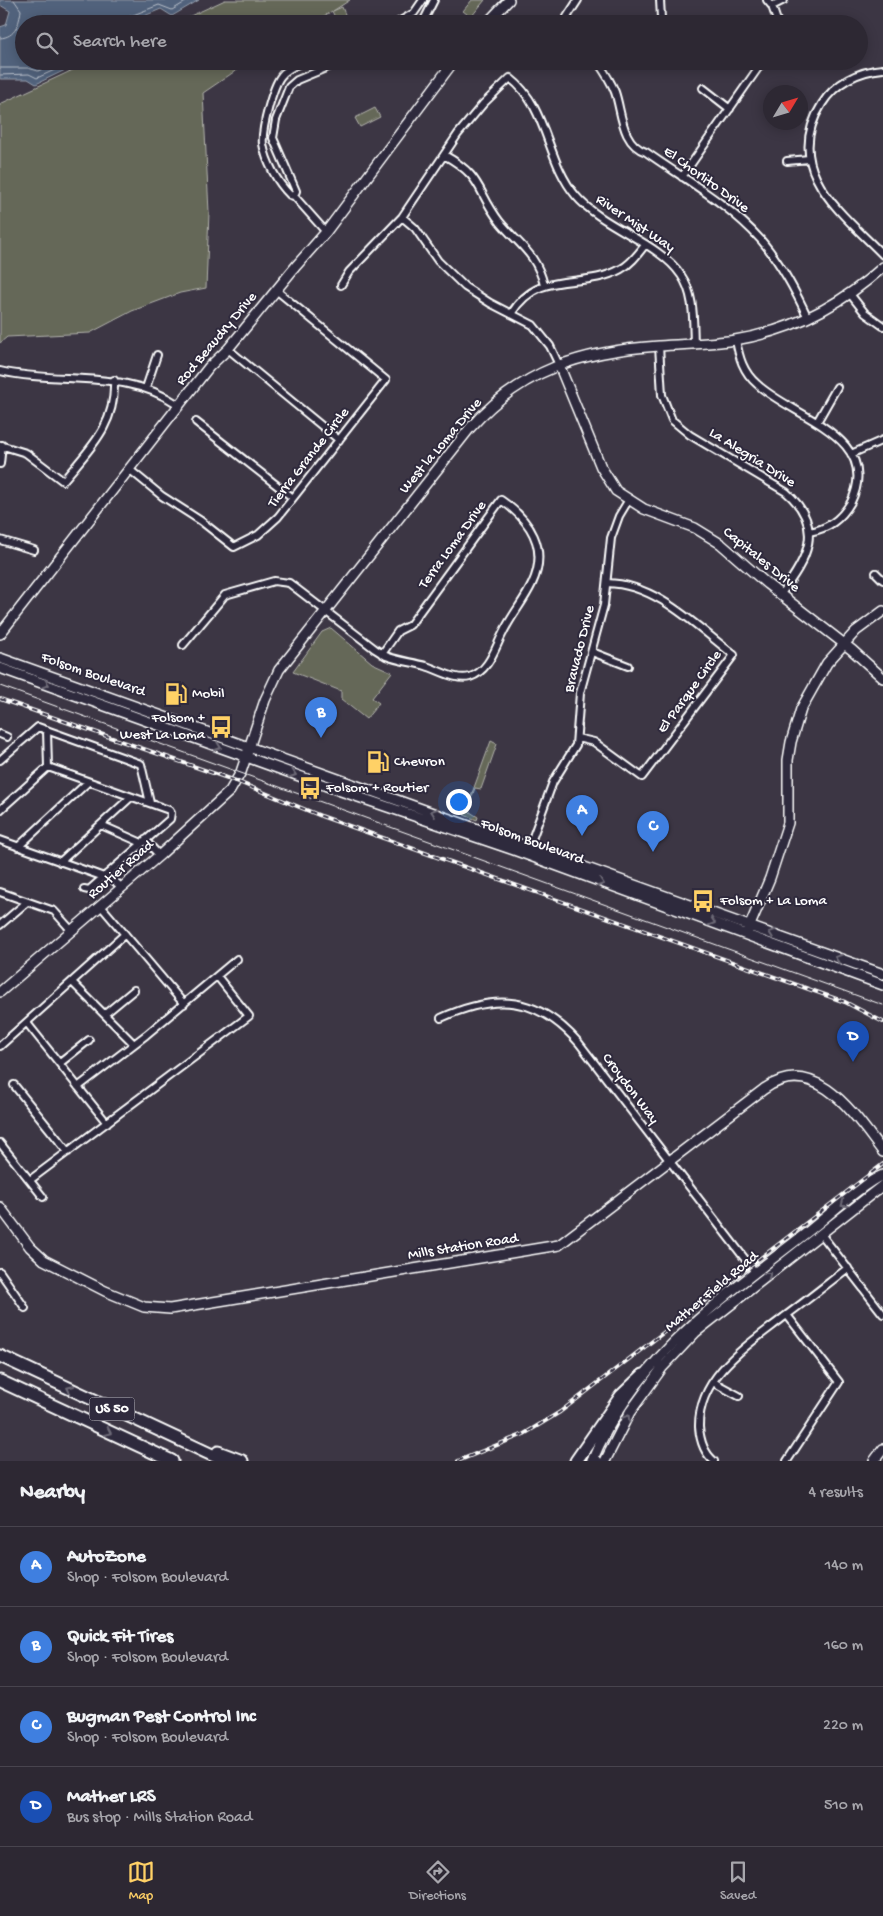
<!DOCTYPE html>
<html lang="en">
<head>
<meta charset="utf-8">
<style>
	body { margin:0; font-family:"Gochi Hand",sans-serif; background:#39343f; color:#f1f3f6 }
	.compass { position:absolute; left:763px; top:85px; width:45px; height:45px; border-radius:50%; background:#2d2833; box-shadow:0 2px 12px #0003; rotate:52deg }
	.you { position:absolute; left:458px; top:801px; width:18px; height:18px; margin:-12px; border:4px solid #fff; border-radius:50%; background:#1a73e8; box-shadow:0 0 0 8px #1a73e833 }
	.badge { display:grid; place-items:center; width:32px; height:32px; border-radius:50%; background:#ffd166; color:#fff; font-size:16px; font-weight:700 }
	.pin { position:absolute; translate:-50% -41px; filter:drop-shadow(0 1px 2px #0008) }
	.pin::after { content:''; position:absolute; top:26px; width:18px; height:15px; background:inherit; clip-path:polygon(0 0,100% 0,50% 100%) }
	.list { margin:0; padding:0; list-style:none }
	h2 { display:flex; justify-content:space-between; align-items:center; height:65px; margin:0; padding:0 20px; font-size:21px }
	h2 small { font-size:16px; font-weight:400; color:#a7a6ac }
	.list li { display:grid; grid-template-columns:32px 1fr auto; gap:15px; align-items:center; box-sizing:border-box; height:80px; padding:0 20px; border-top:1px solid #48444e }
	.list b { display:block; font-size:19px; white-space:nowrap }
	.list p { margin:0; font-size:16px; white-space:nowrap; color:#a7a6ac }
	.list em { font-size:16px; font-style:normal; color:#a7a6ac }
	.icon { flex:none; width:28px; height:28px; fill:none; stroke:currentColor; stroke-width:2; stroke-linecap:round; stroke-linejoin:round }
	.map { position:relative; flex:none; width:883px; height:1461px; overflow:hidden }
	.search { position:absolute; background:#2d2833; box-shadow:0 2px 12px #0003; left:15px; right:15px; top:15px; height:55px; display:flex; align-items:center; gap:12px; box-sizing:border-box; padding:0 18px; border-radius:28px; color:#a7a6ac; font-size:19px }
	.sheet { height:385px; background:#2d2833 }
	nav { display:flex; justify-content:space-around; align-items:center; box-sizing:border-box; height:70px; border-top:1px solid #48444e; background:#2d2833; font-size:14px; color:#a7a6ac }
	nav a { display:grid; justify-items:center; gap:2px }
	nav .on { color:#ffd166 }
	.map>svg:first-child { display:block }
	.green { fill:#656759; stroke:#b2b3ac }
	.water { fill:#51627c; stroke:#97a1b0 }
	.lines { fill:none; stroke-linecap:round; stroke-linejoin:round }
	.shore { stroke:#b9c0cb; stroke-width:1 }
	.street-casing { stroke:#fff; stroke-width:10 }
	.secondary-casing { stroke:#fff; stroke-width:12 }
	.highway-casing { stroke:#fff; stroke-width:15 }
	.street { stroke:#2f2a3d; stroke-width:6 }
	.secondary { stroke:#2f2a3d; stroke-width:9 }
	.highway { stroke:#2f2a3d; stroke-width:11 }
	.tram { stroke:#fff; stroke-width:1 }
	.rail-casing { stroke:#fff; stroke-width:4 }
	.rail { stroke:#2f2a3d; stroke-width:2; stroke-dasharray:5.5; stroke-linecap:butt }
	.oneway { stroke:#6d6a77 }
	.labels { text-anchor:middle; dominant-baseline:central; stroke-width:4; stroke-linejoin:round; paint-order:stroke }
	.shield { fill:#2f2a3d; stroke:#c1bfc5; stroke-width:1 }
	.shield-label { font-size:14px; font-weight:bold; fill:#fff }
	.street-label { font-size:15px; fill:#fff; stroke:#2f2a3d }
	.poi-label { font-size:15px; fill:#fff; stroke:#2f2a3d; text-anchor:start }
</style>
</head>
<body>
<div class="map">
<svg width="883" height="1461" viewBox="0 0 883 1461">
	<rect width="100%" height="100%" fill="#3c3644"/>
	<filter id="ink" filterUnits="userSpaceOnUse"><feTurbulence type="fractalNoise" baseFrequency=".02" numOctaves="2"/><feDisplacementMap in="SourceGraphic" scale="10" xChannelSelector="R" yChannelSelector="G"/><feConvolveMatrix kernelMatrix="1 2 1 2 8 2 1 2 1" color-interpolation-filters="sRGB"/></filter>
	<g filter="url(#ink)">
		<path class="green" d="M 225,0 L 350,0 L 333,11 L 342,7 L 349,24 L 338,24 L 332,11 L 311,24 L 173,24 Z
			M 472,0 L 485,0 L 471,17 L 463,11 Z
			M 92,61 L 250,61 L 203,93 L 209,212 L 206,288 L 180,293 L 132,311 L 90,333 L 7,337 L 0,343 L 0,104 Z
			M 375,108 L 380,117 L 360,127 L 355,118 Z
			M 331,628 L 372,663 L 392,672 L 372,698 L 379,703 L 366,719 L 341,699 L 341,691 L 293,672 L 322,632 Z
			M 491,741 L 497,744 L 481,789 L 475,788 L 469,805 L 470,812 L 478,817 L 477,820 L 464,815 Z"/>
		<path class="water" d="M 0,0 L 199,0 L 172,16 L 161,9 L 125,24 L 24,24 L 24,61 L 84,61 L 36,84 L 28,79 L 0,79 L 0,27 L 6,25 L 10,11 L 0,5 Z"/>
		<g class="lines">
			<path class="shore" d="M 125,24 L 128,17 L 159,5 L 172,10 L 189,0
				M 0,38 C 16,37 19,24 21,10 L 14,0
				M 0,68 L 28,68 L 38,71 L 60,61
				M 0,75 L 29,74 L 37,78 L 74,61"/>
			<defs>
				<path id="street" d="M 660,0 L 661,18
					M 767,0 L 772,6 L 778,24
					M 772,6 L 784,0
					M 395,24 L 414,13 L 423,0
					M 422,24 L 434,0
					M 572,24 L 567,17 L 578,0
					M 304,61 C 296,65 286,69 281,76 C 273,86 261,130 263,144 C 266,162 277,182 290,195 L 294,196 L 326,232
					M 597,61 C 604,71 611,81 615,92 C 622,112 621,144 646,152 C 684,179 729,204 761,240 C 781,263 795,290 808,318
					M 883,69 C 858,71 835,83 822,104 C 781,169 842,213 883,255
					M 703,88 L 730,109
					M 444,155 C 484,177 476,191 500,222 C 519,245 536,253 544,285
					M 787,161 L 809,159
					M 682,177 L 763,61
					M 294,196 L 296,191 L 273,138 L 276,120 L 289,87 L 297,80 L 343,61
					M 402,217 L 415,228 L 438,261 L 465,287 L 490,303 L 533,325 L 550,346 L 559,365
					M 341,285 L 349,272 L 402,217 L 458,134 L 483,104 L 510,78 C 548,107 546,161 576,196 C 602,227 660,243 681,275 C 695,295 693,322 694,345
					M 850,294 L 865,313 L 883,326
					M 511,314 C 540,267 581,291 621,269 C 631,264 638,254 645,245
					M 736,340 C 739,357 743,372 757,384 C 790,416 883,436 851,502 C 842,518 828,529 809,532
					M 659,346 L 662,395 L 672,420 L 690,435 L 786,492 C 826,527 807,560 780,595
					M 228,349 L 339,440
					M 0,371 C 60,385 125,368 179,405
					M 146,388 L 157,355
					M 196,422 L 293,498
					M 817,422 L 837,387
					M 0,445 L 26,453 L 63,481 C 90,448 116,426 114,380
					M 851,454 L 883,440
					M 0,464 L 2,445
					M 129,469 L 162,496 L 201,521 L 234,547 L 258,535 L 278,517 L 386,380 L 276,290
					M 0,540 L 34,550
					M 876,573 L 883,580
					M 183,645 L 225,595 L 274,581 L 289,583 L 375,649 L 386,656 C 399,661 412,662 426,666 C 439,670 456,681 470,677 C 489,671 495,648 503,633 C 511,616 524,601 532,584 C 549,548 530,520 501,500 L 410,625 L 398,631 L 382,654
					M 592,652 L 628,666
					M 47,730 L 48,767 L 169,810 L 171,813 L 170,819 L 89,890 L 84,889
					M 0,734 L 7,737
					M 577,738 L 594,742 L 642,777 L 734,655 C 697,627 657,584 607,583
					M 0,760 L 38,727 L 141,764 L 150,803
					M 0,810 L 48,767
					M 101,825 L 142,843
					M 0,840 L 104,877
					M 145,840 L 159,855
					M 18,847 L 88,782
					M 528,850 L 553,782 L 576,745 L 580,693 L 604,605 L 611,538 L 619,516 L 628,501
					M 60,862 L 131,797
					M 107,874 L 122,888
					M 0,892 L 54,911 L 72,931
					M 101,906 L 184,1004
					M 0,925 L 27,902
					M 72,982 L 134,1044
					M 105,1014 L 134,990
					M 441,1018 C 496,993 538,996 579,1043 L 755,1272
					M 27,1023 L 107,1123
					M 0,1046 L 125,934
					M 60,1063 L 89,1040
					M 14,1085 L 68,1152
					M 78,1087 L 146,1035 L 237,959
					M 0,1143 L 43,1197
					M 30,1180 L 249,1016 L 217,976
					M 821,1234 L 883,1314
					M 0,1272 L 25,1308
					M 713,1382 L 739,1396
					M 714,1461 C 703,1452 700,1440 699,1427 C 698,1376 748,1345 784,1317 C 806,1301 827,1284 848,1268
					M 787,1461 L 839,1382 L 787,1315"/>
				<path id="secondary" d="M 486,24 L 509,0
					M 559,365 L 601,467 L 616,491 L 644,509 L 695,528 L 721,544 L 767,584 L 852,650 L 883,678
					M 0,634 L 209,367 L 228,349 L 296,266 L 326,232 L 454,61
					M 0,658 L 883,974
					M 0,668 L 338,790 L 514,850 L 883,985
					M 748,930 L 770,878 L 788,823 L 788,760 L 791,742 L 801,709 L 827,663 L 856,631 L 883,611
					M 0,992 L 161,854 L 230,791 L 241,772 L 265,700 L 279,670 L 470,428 C 522,369 583,351 659,346 C 685,344 710,344 735,340 C 790,331 841,305 883,267
					M 0,1207 L 30,1247 L 44,1260 L 105,1291 L 144,1307 L 170,1309 L 559,1245 L 764,1089 C 816,1052 856,1117 883,1152
					M 592,1461 C 636,1356 724,1297 810,1230 C 829,1215 863,1183 883,1175
					M 605,1461 L 630,1412 L 662,1368 L 696,1332 L 883,1185
					M 874,1461 L 883,1449"/>
				<path id="highway" d="M 0,1356 L 225,1461
					M 0,1381 L 172,1461
					M 218,1452 L 242,1461
					M 593,1460 L 596,1461
					M 576,1461 L 621,1396 L 643,1375"/>
			</defs>
			<use href="#street" class="street-casing"/>
			<use href="#secondary" class="secondary-casing"/>
			<use href="#highway" class="highway-casing"/>
			<use href="#street" class="street"/>
			<use href="#secondary" class="secondary"/>
			<use href="#highway" class="highway"/>
			<path class="tram" d="M 0,686 L 883,1005"/>
			<defs>
				<path id="rail" d="M 0,699 L 236,781 L 321,816 L 845,1002 L 883,1022
					M 458,1461 L 524,1434 L 560,1412 L 883,1164"/>
			</defs>
			<use href="#rail" class="rail-casing"/>
			<use href="#rail" class="rail"/>
		</g>
		<defs><path id="oneway-chevron" d="M-2-3.5L2.5 0L-2 3.5" fill="none" stroke-width="1.6" stroke-linecap="round" stroke-linejoin="round" transform="scale(1.25)"/></defs>
		<g class="oneway">
			<use href="#oneway-chevron" transform="translate(46 684) rotate(19)"/>
			<use href="#oneway-chevron" transform="translate(218 747) rotate(20)"/>
			<use href="#oneway-chevron" transform="translate(293 774) rotate(20)"/>
			<use href="#oneway-chevron" transform="translate(434 812) rotate(-160)"/>
			<use href="#oneway-chevron" transform="translate(601 883) rotate(20)"/>
			<use href="#oneway-chevron" transform="translate(712 922) rotate(19)"/>
			<use href="#oneway-chevron" transform="translate(772 933) rotate(-160)"/>
			<use href="#oneway-chevron" transform="translate(838 958) rotate(-160)"/>
			<use href="#oneway-chevron" transform="translate(844 1204) rotate(142)"/>
			<use href="#oneway-chevron" transform="translate(768 1275) rotate(-38)"/>
			<use href="#oneway-chevron" transform="translate(70 1389) rotate(-155)"/>
			<use href="#oneway-chevron" transform="translate(627 1418) rotate(-59)"/>
			<use href="#oneway-chevron" transform="translate(108 1432) rotate(25)"/>
		</g>
	</g>
	<defs>
		<symbol id="fuel-bare" viewBox="-9 -9 18 18"><path d="M-5.5-6h7V0h2V4h1.3V-2.5L3-4.5l.8-.8L6-3V5H2.5V1h-1V6h-7ZM-4.2-4.7v3.2H.2V-4.7Z" fill="#ffd166" stroke="#2f2a3d" stroke-width="2.5" paint-order="stroke"/></symbol>
		<symbol id="bus-bare" viewBox="-9 -9 18 18"><path d="M-5-6H5V4H4V6H2V4H-2V6H-4V4H-5ZM-3.5-4V0h7V-4ZM-3.5 1.2v1.5H-2V1.2ZM2 1.2v1.5H3.5V1.2Z" fill="#ffd166" stroke="#2f2a3d" stroke-width="2.5" paint-order="stroke"/></symbol>
	</defs>
	<g fill-rule="evenodd">
		<use href="#fuel-bare" x="160" y="678" width="32" height="32"/>
		<use href="#bus-bare" x="205" y="711" width="32" height="32"/>
		<use href="#fuel-bare" x="362" y="746" width="32" height="32"/>
		<use href="#bus-bare" x="294" y="772" width="32" height="32"/>
		<use href="#bus-bare" x="687" y="885" width="32" height="32"/>
	</g>
	<g class="labels">
		<rect class="shield" x="89.5" y="1397.5" width="45" height="23" rx="4"/>
		<g class="shield-label">
			<text x="112" y="1409">US 50</text>
		</g>
		<g class="street-label">
			<text transform="translate(706 180) rotate(36)">El Chorlito Drive</text>
			<text transform="translate(635 224) rotate(34)">River Mist Way</text>
			<text transform="translate(217 339) rotate(-50)">Rod Beaudry Drive</text>
			<text transform="translate(441 446) rotate(-50)">West la Loma Drive</text>
			<text transform="translate(309 458) rotate(-52)">Tierra Grande Circle</text>
			<text transform="translate(752 458) rotate(32)">La Alegria Drive</text>
			<text transform="translate(453 545) rotate(-54)">Terra Loma Drive</text>
			<text transform="translate(761 560) rotate(39)">Capitales Drive</text>
			<text transform="translate(580 649) rotate(-76)">Bravado Drive</text>
			<text transform="translate(93 675) rotate(19)">Folsom Boulevard</text>
			<text transform="translate(690 692) rotate(-54)">El Parque Circle</text>
			<text transform="translate(532 842) rotate(20)">Folsom Boulevard</text>
			<text transform="translate(121 870) rotate(-41)">Routier Road</text>
			<text transform="translate(630 1089) rotate(53)">Croydon Way</text>
			<text transform="translate(463 1247) rotate(-9)">Mills Station Road</text>
			<text transform="translate(712 1292) rotate(-40)">Mather Field Road</text>
		</g>
		<g class="poi-label">
			<text x="192" y="694">Mobil</text>
			<text x="205" y="718" text-anchor="end">Folsom +<tspan x="205" dy="17">West La Loma</tspan></text>
			<text x="394" y="762">Chevron</text>
			<text x="326" y="788">Folsom + Routier</text>
			<text x="720" y="901">Folsom + La Loma</text>
		</g>
	</g>
</svg>
<svg class="compass" viewBox="-18 -18 36 36"><path d="M0-13l5 13h-10z" fill="#e53935"/><path d="M0 13l5-13h-10z" fill="#a7a6ac"/></svg>
<div class="you"></div>
<div class="pin badge" style="left:582px;top:836px;background:#3f7fe0">A</div>
<div class="pin badge" style="left:321px;top:738px;background:#3f7fe0">B</div>
<div class="pin badge" style="left:653px;top:852px;background:#3f7fe0">C</div>
<div class="pin badge" style="left:853px;top:1062px;background:#1a4fb4">D</div>
<div class="search"><svg class="icon" aria-label="search" viewBox="0 0 24 24"><circle cx="10" cy="10" r="6"/><path d="M15 15l6 6"/></svg>Search here</div>
</div>
<section class="sheet">
<h2>Nearby<small>4 results</small></h2>
<ul class="list">
<li><span class="badge" style="background:#3f7fe0">A</span><div><b>AutoZone</b><p>Shop · Folsom Boulevard</p></div><em>140 m</em></li>
<li><span class="badge" style="background:#3f7fe0">B</span><div><b>Quick Fit Tires</b><p>Shop · Folsom Boulevard</p></div><em>160 m</em></li>
<li><span class="badge" style="background:#3f7fe0">C</span><div><b>Bugman Pest Control Inc</b><p>Shop · Folsom Boulevard</p></div><em>220 m</em></li>
<li><span class="badge" style="background:#1a4fb4">D</span><div><b>Mather LRS</b><p>Bus stop · Mills Station Road</p></div><em>510 m</em></li>
</ul>
</section>
<nav>
<a class="on"><svg class="icon" aria-label="map" viewBox="0 0 24 24"><path d="M3 6l6-2 6 2 6-2v14l-6 2-6-2-6 2zM9 4v14M15 6v14"/></svg>Map</a>
<a><svg class="icon" aria-label="directions" viewBox="0 0 24 24"><path d="M12 3l9 9-9 9-9-9zM9 14v-3h6M13 9l2 2-2 2"/></svg>Directions</a>
<a><svg class="icon" aria-label="saved" viewBox="0 0 24 24"><path d="M7 4h10v16l-5-4-5 4z"/></svg>Saved</a>
</nav>
</body>
</html>
